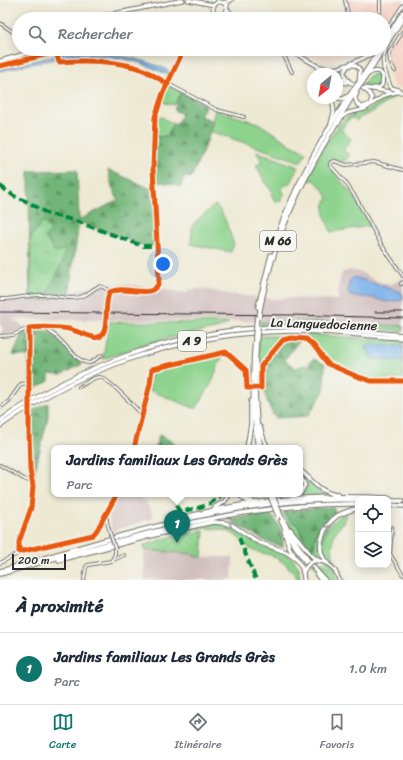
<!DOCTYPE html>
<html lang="fr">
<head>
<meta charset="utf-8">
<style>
	body { margin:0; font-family:Sriracha,sans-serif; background:#f2f2f3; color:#1f2937 }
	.controls { position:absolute; right:12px; bottom:12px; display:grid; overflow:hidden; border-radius:8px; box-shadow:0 2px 10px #0003 }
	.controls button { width:36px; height:36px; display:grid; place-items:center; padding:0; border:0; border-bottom:1px solid #e0e1e3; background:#fff; color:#1f2937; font:20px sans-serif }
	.compass { position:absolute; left:307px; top:68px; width:36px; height:36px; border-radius:50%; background:#fff; box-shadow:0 2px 10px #0003; rotate:211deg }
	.scale { position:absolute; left:12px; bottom:10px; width:54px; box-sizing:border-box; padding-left:4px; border:2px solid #2b2b2b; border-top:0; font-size:11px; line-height:14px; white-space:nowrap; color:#2b2b2b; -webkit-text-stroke:3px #f6f6f2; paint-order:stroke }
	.you { position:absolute; left:163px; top:264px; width:14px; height:14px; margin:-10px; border:3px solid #fff; border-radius:50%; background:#1a73e8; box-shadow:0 0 0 6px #1a73e833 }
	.badge { display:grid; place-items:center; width:26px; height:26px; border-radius:50%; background:#0f766e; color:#fff; font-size:13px; font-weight:700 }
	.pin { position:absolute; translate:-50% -33px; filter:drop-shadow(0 1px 2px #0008) }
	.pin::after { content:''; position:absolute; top:21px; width:14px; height:12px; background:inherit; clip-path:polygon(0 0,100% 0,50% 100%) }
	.popup { position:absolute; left:51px; top:445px; width:252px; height:52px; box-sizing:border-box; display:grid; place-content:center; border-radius:8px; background:#fff; filter:drop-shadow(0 1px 3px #0005); font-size:13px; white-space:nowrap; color:#747a83 }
	.popup b { font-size:15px; color:#1f2937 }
	.popup::after { content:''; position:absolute; left:50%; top:100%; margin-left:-8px; border:8px solid transparent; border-top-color:#fff }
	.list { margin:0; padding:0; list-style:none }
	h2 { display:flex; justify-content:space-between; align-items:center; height:52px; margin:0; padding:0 16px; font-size:17px }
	h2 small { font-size:13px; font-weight:400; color:#747a83 }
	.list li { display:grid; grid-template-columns:26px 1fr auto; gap:12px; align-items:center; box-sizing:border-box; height:72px; padding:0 16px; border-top:1px solid #e0e1e3 }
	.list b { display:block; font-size:15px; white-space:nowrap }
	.list p { margin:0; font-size:13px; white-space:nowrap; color:#747a83 }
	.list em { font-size:13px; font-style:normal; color:#747a83 }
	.icon { flex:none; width:22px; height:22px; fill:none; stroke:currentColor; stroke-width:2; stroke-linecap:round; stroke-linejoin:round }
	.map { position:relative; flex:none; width:403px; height:580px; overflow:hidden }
	.search { position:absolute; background:#fff; box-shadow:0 2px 10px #0003; left:12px; right:12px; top:12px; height:44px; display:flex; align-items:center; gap:10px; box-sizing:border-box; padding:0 14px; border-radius:22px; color:#747a83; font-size:15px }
	.sheet { height:124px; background:#fff }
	nav { display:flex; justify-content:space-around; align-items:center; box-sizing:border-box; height:56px; border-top:1px solid #e0e1e3; background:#fff; font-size:11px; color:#747a83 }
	nav a { display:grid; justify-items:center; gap:2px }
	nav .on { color:#0f766e }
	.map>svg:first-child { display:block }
	.built { fill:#f6d2c5 }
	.industrial { fill:#d1bfbf }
	.grass { fill:#8dd38d; stroke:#5c7f5c }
	.forest { fill:url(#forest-firs); stroke:#4e7052 }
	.park { fill:url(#park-crowns); stroke:#5c7f5c }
	.garden { fill:url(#garden-dots); stroke:#5c7f5c }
	.water { fill:#7ab0e9; stroke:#526e8a }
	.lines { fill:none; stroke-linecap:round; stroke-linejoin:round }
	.minor-casing { stroke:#6f6e66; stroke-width:4 }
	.major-casing { stroke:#6f6e66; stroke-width:5 }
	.highway-casing { stroke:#6f6e66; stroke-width:5.5 }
	.minor { stroke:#fff; stroke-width:2 }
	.major { stroke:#fff; stroke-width:3 }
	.highway { stroke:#fff; stroke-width:3.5 }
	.rail { stroke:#2b2b2b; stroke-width:1 }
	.minor-bridge-casing { stroke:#6f6e66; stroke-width:4; stroke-linecap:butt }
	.major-bridge-casing { stroke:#6f6e66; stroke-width:5; stroke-linecap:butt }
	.highway-bridge-casing { stroke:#6f6e66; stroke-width:5.5; stroke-linecap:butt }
	.minor-bridge { stroke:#fff; stroke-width:2 }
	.major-bridge { stroke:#fff; stroke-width:3 }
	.highway-bridge { stroke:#fff; stroke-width:3.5 }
	.quiet { stroke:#00873e; stroke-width:4; stroke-dasharray:8 4; stroke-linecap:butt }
	.cycleway-casing { stroke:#f6f6f2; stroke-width:8 }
	.cycleway { stroke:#e8590c; stroke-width:5 }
	.oneway { stroke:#a0a0a0 }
	.labels { text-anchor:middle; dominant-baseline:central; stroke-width:4; stroke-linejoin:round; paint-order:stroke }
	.shield { fill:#f6f6f2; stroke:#686867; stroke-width:1 }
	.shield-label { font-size:12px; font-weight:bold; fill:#2b2b2b }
	.street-label { font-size:13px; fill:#2b2b2b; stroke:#f6f6f2 }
</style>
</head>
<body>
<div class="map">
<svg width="403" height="580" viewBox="0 0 403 580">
	<defs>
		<pattern id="forest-firs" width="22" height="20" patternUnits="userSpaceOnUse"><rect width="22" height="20" fill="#72b578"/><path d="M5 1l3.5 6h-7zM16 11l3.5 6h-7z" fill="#5e9363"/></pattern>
		<pattern id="park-crowns" width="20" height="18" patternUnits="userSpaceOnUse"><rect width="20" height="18" fill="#8dd38d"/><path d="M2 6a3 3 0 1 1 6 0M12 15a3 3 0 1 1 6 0" fill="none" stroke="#7ab57a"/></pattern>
		<pattern id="garden-dots" width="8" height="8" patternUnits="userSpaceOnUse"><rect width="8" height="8" fill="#8dd38d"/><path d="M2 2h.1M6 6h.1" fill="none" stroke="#7ab57a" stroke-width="1.8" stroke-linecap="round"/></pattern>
	</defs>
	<rect width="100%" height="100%" fill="#f6f6f2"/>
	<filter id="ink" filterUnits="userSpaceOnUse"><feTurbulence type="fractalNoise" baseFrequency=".025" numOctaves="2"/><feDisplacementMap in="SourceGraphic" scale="8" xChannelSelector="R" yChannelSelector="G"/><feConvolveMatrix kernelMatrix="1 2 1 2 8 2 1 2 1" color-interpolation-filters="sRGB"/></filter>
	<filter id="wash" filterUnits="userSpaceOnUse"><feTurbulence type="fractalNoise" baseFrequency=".012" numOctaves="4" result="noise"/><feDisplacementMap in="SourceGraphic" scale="16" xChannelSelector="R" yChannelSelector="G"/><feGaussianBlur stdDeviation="0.9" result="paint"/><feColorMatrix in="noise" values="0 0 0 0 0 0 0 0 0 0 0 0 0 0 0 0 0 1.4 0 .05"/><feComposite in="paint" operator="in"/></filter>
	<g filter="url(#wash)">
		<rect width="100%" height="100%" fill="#ede9d3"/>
		<path class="built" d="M 343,0 L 403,0 L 403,8 L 384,37 L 384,19 L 327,19 L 346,13 Z
			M 403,23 L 403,87 L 395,88 L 392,82 L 385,61 L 386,56 L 389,44 Z
			M 297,49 L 366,49 L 335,61 L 327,61 L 315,58 Z"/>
		<path class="industrial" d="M 350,270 L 360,272 L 377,281 L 390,285 L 403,278 L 403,326 L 324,322 L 12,319 L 25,328 L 15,333 L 1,335 L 3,327 L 0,326 L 0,299 L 13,298 L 31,300 L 44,300 L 70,294 L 78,289 L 90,288 L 94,285 L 126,284 L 187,293 L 188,289 L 205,289 L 228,294 L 274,299 L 289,298 L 339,300 L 337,292 L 342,273 Z
			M 117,496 L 136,497 L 146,501 L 154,518 L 113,531 L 109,519 L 112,504 Z
			M 144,550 L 195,554 L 195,557 L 233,557 L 232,579 L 223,580 L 145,580 Z"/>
		<path class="grass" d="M 376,74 L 381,77 L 381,81 L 379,84 L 373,87 L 363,85 L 369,76 Z
			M 168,86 L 181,92 L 174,105 L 165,103 L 162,99 Z
			M 389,95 L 396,96 L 372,112 L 359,118 L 357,121 L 354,118 L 349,119 L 341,130 L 351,139 L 345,147 L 344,152 L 350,155 L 344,162 L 333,159 L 329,162 L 329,167 L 358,201 L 370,226 L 331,232 C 327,221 320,209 328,198 C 325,191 320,184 313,180 L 307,181 C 312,166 334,127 346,118 C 353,113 361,113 369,109 C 376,106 382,99 389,95 Z
			M 215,110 L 258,123 L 293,146 L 306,152 L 301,162 L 210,131 Z
			M 162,117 L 173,124 L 167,136 L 156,137 L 156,118 Z
			M 256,151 L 298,167 L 289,184 L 285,185 L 282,189 L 284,194 L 280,202 L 275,201 L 271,194 L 273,192 L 269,187 L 268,187 L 256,165 L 259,164 L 261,160 Z
			M 215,205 C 224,211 230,234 234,245 L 232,248 L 231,252 L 191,244 L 192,228 L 194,223 Z
			M 109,322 L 229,323 L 219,328 L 151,342 L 103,359 Z
			M 260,322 L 324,322 L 403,326 L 403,331 L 324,325 L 260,325 Z
			M 306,334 L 403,341 L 403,379 L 369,379 L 327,362 L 314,343 Z
			M 259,336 L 283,336 L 283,339 L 260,365 L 257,365 Z
			M 224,351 L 211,384 L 196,409 L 149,390 L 153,368 Z
			M 300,472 L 315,487 L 327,495 L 297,497 C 310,488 304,483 300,472 Z
			M 335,511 C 335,516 331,518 329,523 C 323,534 318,544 320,557 L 319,559 C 304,551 289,527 283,513 L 284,512 L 292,522 L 298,525 L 307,547 L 314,546 C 316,527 323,524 335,511 Z
			M 344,514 L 346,515 L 342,524 L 334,534 L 332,549 L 335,565 L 346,580 L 341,580 C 338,568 326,566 323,555 C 318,539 330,520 344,514 Z
			M 214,523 L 232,527 L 261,546 L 284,553 L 292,558 L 299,568 L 299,574 L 301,580 L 298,580 C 296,572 279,558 271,555 C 265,553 257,553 251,549 C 242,543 238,534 227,531 C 213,527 199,528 184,530 Z
			M 317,562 C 328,563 334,570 337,580 L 327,580 L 312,563 Z"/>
		<path class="forest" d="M 181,92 L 206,105 L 200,116 L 213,121 L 207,141 L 191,178 L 184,177 L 181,187 L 169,183 L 155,182 L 152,139 L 155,135 L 156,137 L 167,136 L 174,124 L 176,125 L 182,114 L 174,110 Z
			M 77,170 L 79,220 L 118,200 L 112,187 L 108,170 L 145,186 L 153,191 L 156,245 L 150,246 L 141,245 L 79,222 L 71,278 L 70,294 L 44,300 L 30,300 L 29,171 Z
			M 23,331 L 27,333 L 28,335 L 28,356 L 13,355 Z
			M 48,331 C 55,337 61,343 68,350 C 73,355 78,358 82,364 L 61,375 L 49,374 L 49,381 L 32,390 L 29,374 L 29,335 L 31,332 Z
			M 292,340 L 299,341 L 284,360 L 296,368 L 305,365 L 307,366 L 313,359 L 325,364 L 324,391 L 308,416 L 275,418 C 264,398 263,389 263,367 L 284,341 Z
			M 48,403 L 48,417 L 33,478 L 31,472 L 30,412 Z
			M 159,435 L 175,443 L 173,448 L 155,448 Z
			M 331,507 L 334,509 L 335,511 C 328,519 318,526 315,536 C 314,541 315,545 313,549 L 307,547 L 298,525 L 292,522 L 284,512 Z
			M 269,513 C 279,522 283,533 283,547 L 265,541 L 231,521 L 231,519 Z"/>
		<path class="park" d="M 43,221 L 51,231 L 45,237 L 55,253 L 64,249 L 64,259 L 44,300 L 31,300 L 30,239 Z"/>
		<path class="garden" d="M 204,531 L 202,557 L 195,557 L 195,554 L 144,550 L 144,546 C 163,537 183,534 204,531 Z"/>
		<path class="water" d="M 79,52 C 112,53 139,57 170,71 L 168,75 C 159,71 149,66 140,63 C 89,47 49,60 0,71 L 0,69 L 60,54 Z
			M 354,277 L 401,292 L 403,295 L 403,300 L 386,302 L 373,298 L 350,296 L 348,291 L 350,280 Z
			M 368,344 L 403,346 L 403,361 L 372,359 L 366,346 Z"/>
	</g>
	<g filter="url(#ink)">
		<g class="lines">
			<defs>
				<path id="minor" d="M 345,0 L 349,19
					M 380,0 L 380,19
					M 217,3 L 218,0
					M 223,3 L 230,0
					M 227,7 L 229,2 L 232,0
					M 209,19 L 214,13
					M 211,19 L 218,16
					M 0,23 L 19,36
					M 384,27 L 389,26 L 403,5
					M 51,49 L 56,52 L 59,62
					M 277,49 L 283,54 L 292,72
					M 395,71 L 390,62 L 389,53 L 403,31
					M 168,84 L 217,110 L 244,117
					M 403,170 L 374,162 L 346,165 L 335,161 L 331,162 L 330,165 L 346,183 L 356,198 L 381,244 L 403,276
					M 401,284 L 403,282
					M 0,299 C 14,300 29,294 43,295 C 56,295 71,301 83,296 C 95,291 97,280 110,292
					M 106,303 L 107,295 L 113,290 C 123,289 148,295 155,289 C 158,287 158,284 159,281 L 153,168 L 155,117 L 163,93 L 184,49
					M 45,328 C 49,332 54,334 58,338 C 66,345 79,364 90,363 L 102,355
					M 0,336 L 13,335 L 29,328 L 60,327 L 97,337 C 105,335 106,329 106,322
					M 301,338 L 306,339 L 314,346 L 328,364 L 371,381 L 403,381
					M 79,387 C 85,384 93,377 99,377 C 106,376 136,408 142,415
					M 28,395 L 29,328
					M 0,408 L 9,401 L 21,384 L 29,383
					M 134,448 L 150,384 L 152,369
					M 0,465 L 24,479 L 33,483
					M 107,513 L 107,522 L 110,533
					M 392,527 L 390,554 L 403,575
					M 19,552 L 19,542 L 31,508 L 33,486 L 30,470 L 29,414
					M 112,560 L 115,554 L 115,548
					M 0,563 L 21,552 L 93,535 L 97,530 L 117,494
					M 84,580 L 86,567 L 88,565 L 111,561 L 124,555"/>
				<path id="major" d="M 188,0 L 214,5
					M213 9a7 7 0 1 1 14 0a7 7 0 1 1-14 0Z
					M 228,10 L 236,19
					M 87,19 L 183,0
					M 386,47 L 383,59 L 384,69 L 390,86 L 392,88 L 399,90
					M 287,49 L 332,74
					M 0,61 L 21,55 L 35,49
					M 317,66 C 321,66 325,68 330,69 C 341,69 370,56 378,49
					M 318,68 L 323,74
					M 367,75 C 373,71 379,69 383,76 L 382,85 L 379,88 L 373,88
					M 337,77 L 361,87 L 369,93 L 372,98 L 370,104 L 362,107 L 357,104 L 355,98 L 357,93
					M 349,81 L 345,77 L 344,72 L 348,66 C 353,64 357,65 360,70 L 359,82
					M 337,83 L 341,82 L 346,83
					M 365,88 L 391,92
					M 397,92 L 403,92
					M 337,98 L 343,99 L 349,95
					M 331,123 L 334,112 L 332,98
					M 338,124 L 342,117 L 348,113 L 365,109 L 385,95 L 397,92
					M 311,562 C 324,557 336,568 339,580
					M 304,580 L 303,573 L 306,567"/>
				<path id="highway" d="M 384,42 L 403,12
					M 384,48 L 403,18
					M 359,82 L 380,49
					M 362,83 L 383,49
					M 274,245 C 292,190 321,138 353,90
					M 258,307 L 271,255
					M 260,310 C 276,225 311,163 356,91
					M 256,325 L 257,317
					M 255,336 C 252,373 252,411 258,448
					M 257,336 C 254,373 254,412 261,448
					M 0,421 C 82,363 181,329 282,327 C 322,327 363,331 403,335
					M 0,426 C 85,365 187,332 291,331 C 329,331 366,336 403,338
					M 260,427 L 264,440 L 268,448
					M 247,448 L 251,424 L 251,401
					M 300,470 C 313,481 320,493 338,495
					M 300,475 L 305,485 L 300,494
					M 238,494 L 246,500 L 252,501
					M 391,501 L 403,501
					M 388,505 L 403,506
					M 215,507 L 224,502 L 230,494
					M 281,516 C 293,539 306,561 325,580
					M 185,517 C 251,499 320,494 388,498 L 393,501
					M 281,521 L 291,540 L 307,564
					M 290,529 L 312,556 L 319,561
					M 284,531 L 290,549 L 302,568 L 303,573
					M 59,560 L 158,534 L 213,522 L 225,523 L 232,525 L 258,542 L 286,552 L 296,559
					M 327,563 C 314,549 323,526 337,516 C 344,512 351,510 358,508
					M 0,571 C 117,537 235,496 358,500
					M 0,574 C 117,541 235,502 358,504
					M 317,575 L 321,580"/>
			</defs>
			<use href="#minor" class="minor-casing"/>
			<use href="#major" class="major-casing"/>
			<use href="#highway" class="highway-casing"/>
			<use href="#minor" class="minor"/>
			<use href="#major" class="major"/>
			<use href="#highway" class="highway"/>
			<path class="rail" d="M 0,312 L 291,315 L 403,318
				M 375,312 L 403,312"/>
			<defs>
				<path id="minor-bridge" d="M 106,322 L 106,303
					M 28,395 L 29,414
					M 110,533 L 115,548"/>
				<path id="major-bridge" d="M 306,567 L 311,562"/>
				<path id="highway-bridge" d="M 353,90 L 359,82
					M 356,91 L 362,83
					M 259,317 L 260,310
					M 255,336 L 256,325
					M 257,336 L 258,327
					M 273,495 L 281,516
					M 270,496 L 278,516"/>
			</defs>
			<use href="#minor-bridge" class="minor-bridge-casing"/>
			<use href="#major-bridge" class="major-bridge-casing"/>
			<use href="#highway-bridge" class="highway-bridge-casing"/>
			<use href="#minor-bridge" class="minor-bridge"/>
			<use href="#major-bridge" class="major-bridge"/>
			<use href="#highway-bridge" class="highway-bridge"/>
			<path class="quiet" d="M 0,186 L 14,196 L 30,203 L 48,214 L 73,220 L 143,246 L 157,246
				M 179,494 C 176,500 174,505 179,510 L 181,511 C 197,509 211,506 222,494
				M 239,538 L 256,580"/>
			<defs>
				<path id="cycleway" d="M 0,66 L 56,52 L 59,62 C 85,60 113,60 138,68 C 149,71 158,79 168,84
					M 134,448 L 150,384 L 152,369 L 226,352 L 246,370 L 247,388 L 261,388 L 261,366 L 283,340 L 291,338 L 306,339 L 314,346 L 328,364 L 356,376 L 371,381 L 403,381
					M 117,494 L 97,530 L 93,535 L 19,552 L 19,542 L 31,508 L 33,486 L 30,470 L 29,432 L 29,328 C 39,327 59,327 69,329 C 77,331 85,335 93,337 C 113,342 102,302 110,292 C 125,284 154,302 159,281 L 153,168 L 155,117 L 163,93 L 184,49"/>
			</defs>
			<use href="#cycleway" class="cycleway-casing"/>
			<use href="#cycleway" class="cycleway"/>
		</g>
		<defs><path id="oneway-chevron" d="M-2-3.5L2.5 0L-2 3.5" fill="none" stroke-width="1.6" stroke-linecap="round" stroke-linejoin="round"/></defs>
		<g class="oneway">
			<use href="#oneway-chevron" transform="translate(229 525) rotate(21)"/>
			<use href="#oneway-chevron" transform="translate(327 528) rotate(-58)"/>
		</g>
	</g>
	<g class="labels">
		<g class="shield">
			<rect x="260" y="231" width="36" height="20" rx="3"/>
			<rect x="178" y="331" width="28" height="20" rx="3"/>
		</g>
		<g class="shield-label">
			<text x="278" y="241">M 66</text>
			<text x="192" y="341">A 9</text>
		</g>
		<g class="street-label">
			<text transform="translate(324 324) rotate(2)">La Languedocienne</text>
		</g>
	</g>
</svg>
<div class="controls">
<button><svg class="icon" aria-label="locate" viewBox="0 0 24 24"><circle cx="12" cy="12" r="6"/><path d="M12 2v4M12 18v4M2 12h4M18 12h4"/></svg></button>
<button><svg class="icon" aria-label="layers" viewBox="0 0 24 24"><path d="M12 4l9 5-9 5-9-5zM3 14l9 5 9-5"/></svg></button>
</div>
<svg class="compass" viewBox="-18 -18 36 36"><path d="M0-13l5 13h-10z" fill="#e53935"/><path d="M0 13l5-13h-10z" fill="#747a83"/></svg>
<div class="scale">200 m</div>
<div class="you"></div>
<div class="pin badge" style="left:177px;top:543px">1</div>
<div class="popup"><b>Jardins familiaux Les Grands Grès</b>Parc</div>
<div class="search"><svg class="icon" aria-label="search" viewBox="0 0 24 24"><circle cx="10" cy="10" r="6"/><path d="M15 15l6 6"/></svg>Rechercher</div>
</div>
<section class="sheet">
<h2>À proximité<small></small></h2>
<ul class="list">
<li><span class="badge">1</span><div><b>Jardins familiaux Les Grands Grès</b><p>Parc</p></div><em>1.0 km</em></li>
</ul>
</section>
<nav>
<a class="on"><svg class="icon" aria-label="map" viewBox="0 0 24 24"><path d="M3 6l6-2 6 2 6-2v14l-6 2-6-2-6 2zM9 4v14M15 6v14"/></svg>Carte</a>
<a><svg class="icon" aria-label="directions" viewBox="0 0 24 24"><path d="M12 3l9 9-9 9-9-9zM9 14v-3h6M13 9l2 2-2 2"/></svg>Itinéraire</a>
<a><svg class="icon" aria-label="saved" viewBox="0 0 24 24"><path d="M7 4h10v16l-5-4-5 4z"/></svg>Favoris</a>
</nav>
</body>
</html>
